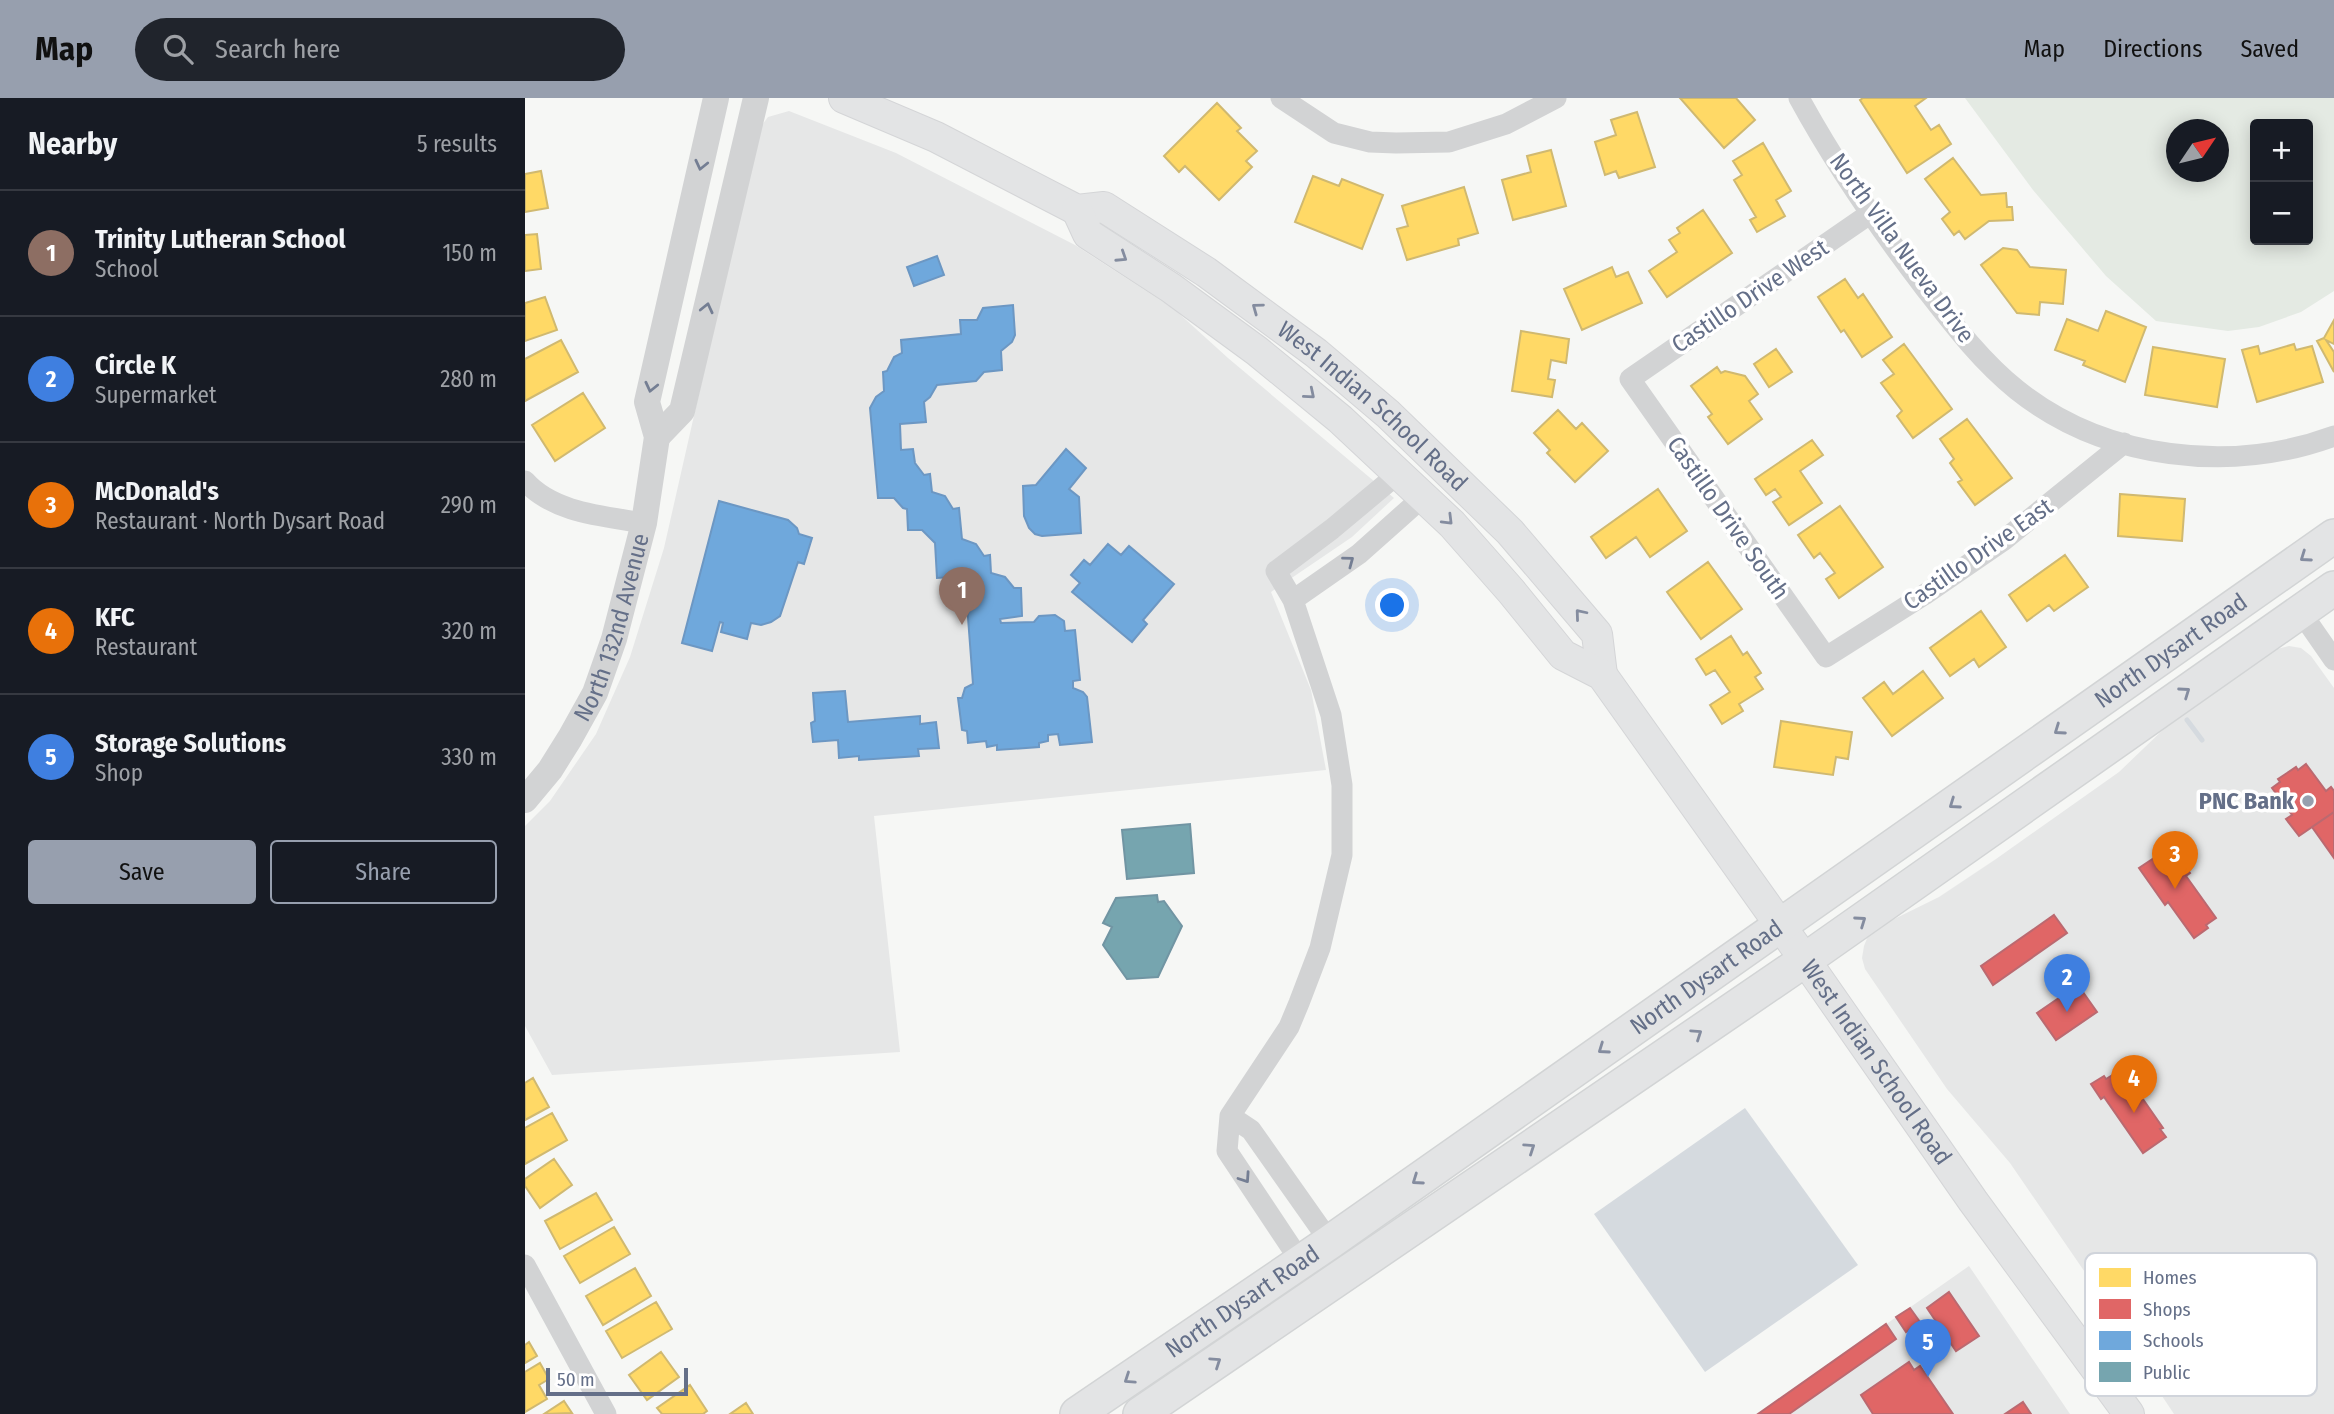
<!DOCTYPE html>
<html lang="en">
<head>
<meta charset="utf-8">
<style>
	body { margin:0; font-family:"Fira Sans Condensed",sans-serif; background:#20242c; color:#f1f3f6 }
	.controls { position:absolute; right:21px; top:21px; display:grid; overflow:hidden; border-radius:7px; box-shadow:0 4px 18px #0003 }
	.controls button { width:63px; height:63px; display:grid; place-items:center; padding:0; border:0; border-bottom:2px solid #363941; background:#171b24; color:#f1f3f6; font:35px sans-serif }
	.compass { position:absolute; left:1641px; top:21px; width:63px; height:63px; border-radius:50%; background:#171b24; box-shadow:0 4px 18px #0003; rotate:55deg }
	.scale { position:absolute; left:21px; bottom:18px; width:142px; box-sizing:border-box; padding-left:7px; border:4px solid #646f88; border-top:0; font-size:19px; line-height:24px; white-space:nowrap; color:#646f88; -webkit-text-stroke:5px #fff; paint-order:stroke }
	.you { position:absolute; left:868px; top:508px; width:24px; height:24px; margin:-18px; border:5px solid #fff; border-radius:50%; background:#1a73e8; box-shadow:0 0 0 10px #1a73e833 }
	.badge { display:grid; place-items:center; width:46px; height:46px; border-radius:50%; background:#979fae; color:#fff; font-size:23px; font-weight:700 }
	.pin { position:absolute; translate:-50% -58px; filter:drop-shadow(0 2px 4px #0008) }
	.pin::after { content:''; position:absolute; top:37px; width:24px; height:21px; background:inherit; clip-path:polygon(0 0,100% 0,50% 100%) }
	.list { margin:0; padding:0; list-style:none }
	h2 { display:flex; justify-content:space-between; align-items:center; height:91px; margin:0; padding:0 28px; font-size:30px }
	h2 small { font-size:23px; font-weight:400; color:#9ea1a6 }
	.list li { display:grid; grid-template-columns:46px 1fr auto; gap:21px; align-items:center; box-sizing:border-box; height:126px; padding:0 28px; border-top:2px solid #363941 }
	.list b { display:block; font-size:26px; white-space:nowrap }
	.list p { margin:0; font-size:23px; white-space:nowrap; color:#9ea1a6 }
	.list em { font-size:23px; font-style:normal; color:#9ea1a6 }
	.actions { display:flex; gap:14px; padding:21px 28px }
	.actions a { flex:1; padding:16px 0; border:2px solid #979fae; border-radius:7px; text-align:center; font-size:24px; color:#979fae }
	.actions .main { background:#979fae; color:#111 }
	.icon { flex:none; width:38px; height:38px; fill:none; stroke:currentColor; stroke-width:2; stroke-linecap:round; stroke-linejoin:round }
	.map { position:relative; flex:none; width:1809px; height:1316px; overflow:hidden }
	header { display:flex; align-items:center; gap:42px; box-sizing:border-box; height:98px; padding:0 35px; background:#979fae; color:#111 }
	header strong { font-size:33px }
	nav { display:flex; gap:38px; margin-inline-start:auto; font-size:24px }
	.search { width:490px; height:63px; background:#20242c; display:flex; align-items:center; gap:18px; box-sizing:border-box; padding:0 24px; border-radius:38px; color:#9ea1a6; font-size:26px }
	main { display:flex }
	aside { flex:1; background:#171b24 }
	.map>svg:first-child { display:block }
	.built { fill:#e6e7e7 }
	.green { fill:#e4eae3; fill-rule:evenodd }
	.water { fill:#d5dadf }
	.homes { fill:#ffd966; stroke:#d0b970; stroke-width:2 }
	.shops { fill:#e06666; stroke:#bb6970; stroke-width:2 }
	.schools { fill:#6fa8dc; stroke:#6c97c3; stroke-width:2 }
	.public { fill:#76a5af; stroke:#7195a3; stroke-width:2 }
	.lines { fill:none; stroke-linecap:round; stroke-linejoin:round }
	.stream { stroke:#d5dadf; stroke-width:5 }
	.secondary-casing { stroke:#d4d5d7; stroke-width:32 }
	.primary-casing { stroke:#d2d4d5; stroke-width:36 }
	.minor { stroke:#d2d3d4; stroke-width:21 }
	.tertiary { stroke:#d2d3d4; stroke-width:26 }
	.secondary { stroke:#e3e4e5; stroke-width:30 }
	.primary { stroke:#e3e4e5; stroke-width:33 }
	.oneway { stroke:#747e93 }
	.oneway2 { stroke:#848c9f }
	.poi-dot { fill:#979fae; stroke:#fff; stroke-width:2.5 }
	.labels { text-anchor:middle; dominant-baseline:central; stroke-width:7; stroke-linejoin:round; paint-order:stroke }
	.street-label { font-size:24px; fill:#646f88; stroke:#fff }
	.poi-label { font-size:24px; font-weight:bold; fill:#646f88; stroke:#fff; text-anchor:end }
	.key { fill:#fff; stroke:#d0d4db; stroke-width:2 }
	.key-label { font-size:19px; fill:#646f88 }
</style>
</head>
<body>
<header>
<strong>Map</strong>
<div class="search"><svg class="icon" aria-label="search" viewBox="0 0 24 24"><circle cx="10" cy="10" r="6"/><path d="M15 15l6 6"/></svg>Search here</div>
<nav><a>Map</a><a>Directions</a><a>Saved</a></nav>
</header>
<main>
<aside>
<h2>Nearby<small>5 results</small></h2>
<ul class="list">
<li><span class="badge" style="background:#8d6e63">1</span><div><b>Trinity Lutheran School</b><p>School</p></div><em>150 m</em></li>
<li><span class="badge" style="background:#3f7fe0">2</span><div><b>Circle K</b><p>Supermarket</p></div><em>280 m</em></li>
<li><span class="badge" style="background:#e8710a">3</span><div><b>McDonald's</b><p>Restaurant · North Dysart Road</p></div><em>290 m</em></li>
<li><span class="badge" style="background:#e8710a">4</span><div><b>KFC</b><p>Restaurant</p></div><em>320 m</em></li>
<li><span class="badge" style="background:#3f7fe0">5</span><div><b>Storage Solutions</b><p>Shop</p></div><em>330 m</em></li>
</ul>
<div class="actions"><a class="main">Save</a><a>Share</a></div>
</aside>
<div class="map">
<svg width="1809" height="1316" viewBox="0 0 1809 1316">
	<rect width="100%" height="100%" fill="#f6f7f5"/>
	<path class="built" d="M 264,13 L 371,55 L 550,147 L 649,211 L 703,260 L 869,400 L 827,439 L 746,494 L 786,592 L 801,672 L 349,718 L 375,954 L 27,977 L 0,928 L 0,728 L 25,703 L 71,636 L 105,559 L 139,450 L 234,31 L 243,19 Z
		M 1764,548 L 1776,550 L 1786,558 L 1809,590 L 1809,1316 L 1649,1316 L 1629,1286 L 1590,1218 L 1485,1065 L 1422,991 L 1340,871 L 1337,860 L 1339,848 L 1343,838 L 1353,829 L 1414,799 L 1471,761 L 1594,674 L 1643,627 L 1752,551 Z
		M 1444,1168 L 1545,1316 L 1233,1316 Z"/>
	<path class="green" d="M 1440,0 L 1809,0 L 1809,193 L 1776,214 L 1734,229 L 1703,233 L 1631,223 L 1581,178 L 1508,92 ZM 1730,26 L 1783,26 L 1783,142 L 1730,142 ZM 1652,32 L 1694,32 L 1694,74 L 1652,74 Z"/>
	<path class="water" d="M 1220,1010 L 1333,1167 L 1180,1274 L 1069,1116 Z"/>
	<path class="homes" d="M 1155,0 L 1211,0 L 1230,22 L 1199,50 Z
		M 1338,0 L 1401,0 L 1390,8 L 1406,32 L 1414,27 L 1426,46 L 1382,75 L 1335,2 Z
		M 692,5 L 716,30 L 712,33 L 732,53 L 721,63 L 727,69 L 694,102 L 660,68 L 654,74 L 639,58 Z
		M 1112,14 L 1130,69 L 1094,80 L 1091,73 L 1080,77 L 1070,44 L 1091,37 L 1086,22 Z
		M 1238,45 L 1266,93 L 1251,102 L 1260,118 L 1232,134 L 1225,122 L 1231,119 L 1209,82 L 1217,77 L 1208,63 Z
		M 1026,52 L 1041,108 L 988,122 L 977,82 L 1006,74 L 1002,58 Z
		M 1428,60 L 1456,97 L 1481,95 L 1482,109 L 1487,109 L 1488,122 L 1464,123 L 1440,141 L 1434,133 L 1429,137 L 1417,121 L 1425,114 L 1400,81 Z
		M 16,73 L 23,110 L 0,114 L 0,76 Z
		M 788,78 L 814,88 L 817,81 L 858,97 L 837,151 L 770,124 Z
		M 939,89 L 953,135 L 933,141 L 934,147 L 882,162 L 872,131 L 883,128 L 877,108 Z
		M 1178,112 L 1207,155 L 1142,199 L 1124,173 L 1152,154 L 1144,142 L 1155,135 L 1152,130 Z
		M 12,136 L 16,171 L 0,173 L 0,137 Z
		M 1478,150 L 1492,152 L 1505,169 L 1541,172 L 1538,206 L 1515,204 L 1514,217 L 1492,215 L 1456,167 Z
		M 1087,169 L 1091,179 L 1103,174 L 1117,205 L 1057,232 L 1039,191 Z
		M 1320,181 L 1333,200 L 1338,196 L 1367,239 L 1337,259 L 1319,232 L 1316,234 L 1293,199 Z
		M 20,199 L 32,232 L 0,243 L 0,205 Z
		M 1581,213 L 1621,229 L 1600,284 L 1558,267 L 1560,263 L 1530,252 L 1542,221 L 1573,233 Z
		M 1809,222 L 1809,246 L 1801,242 L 1809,254 L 1809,274 L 1792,243 L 1799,240 Z
		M 996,233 L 1044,241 L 1041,265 L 1026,262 L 1023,281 L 1030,282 L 1027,299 L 987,293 Z
		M 36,242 L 53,274 L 0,303 L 0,261 Z
		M 1379,246 L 1427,311 L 1388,340 L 1372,318 L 1377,313 L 1356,285 L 1369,276 L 1358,262 Z
		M 1769,246 L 1771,252 L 1787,248 L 1798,284 L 1732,304 L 1717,252 L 1733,248 L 1735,256 Z
		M 1628,249 L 1700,261 L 1692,309 L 1620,297 Z
		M 1251,251 L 1267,274 L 1244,289 L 1229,266 Z
		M 1192,269 L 1196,275 L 1200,273 L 1220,278 L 1233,296 L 1224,303 L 1237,321 L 1203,346 L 1183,319 L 1187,316 L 1166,288 Z
		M 58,295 L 80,330 L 30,363 L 7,327 Z
		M 1033,312 L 1051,331 L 1057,325 L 1083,353 L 1050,384 L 1022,355 L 1025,352 L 1009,335 Z
		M 1442,321 L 1487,380 L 1450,407 L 1433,384 L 1437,382 L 1425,365 L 1429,361 L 1415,341 Z
		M 1287,342 L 1298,357 L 1275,373 L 1297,405 L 1264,427 L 1248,404 L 1256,399 L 1250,391 L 1241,397 L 1230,381 Z
		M 1133,391 L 1162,433 L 1125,459 L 1111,439 L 1081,460 L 1066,439 Z
		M 1595,396 L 1660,401 L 1657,443 L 1593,438 Z
		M 1315,408 L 1358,469 L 1314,500 L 1301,481 L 1310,475 L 1295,455 L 1289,460 L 1273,437 Z
		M 1540,457 L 1563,489 L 1529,513 L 1524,507 L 1502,523 L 1484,497 Z
		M 1183,464 L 1217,511 L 1176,541 L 1142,494 Z
		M 1456,513 L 1481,549 L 1454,569 L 1449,561 L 1425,578 L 1405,550 Z
		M 1206,538 L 1218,557 L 1222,554 L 1236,575 L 1230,579 L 1238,591 L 1214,606 L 1218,613 L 1197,626 L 1185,607 L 1205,594 L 1190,572 L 1181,577 L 1171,561 Z
		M 1398,573 L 1418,600 L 1367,638 L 1338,600 L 1359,584 L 1368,596 Z
		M 1256,623 L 1327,634 L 1323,661 L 1311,659 L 1308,677 L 1249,669 Z
		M 8,980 L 24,1009 L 0,1022 L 0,985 Z
		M 27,1015 L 42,1042 L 0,1066 L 0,1030 Z
		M 29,1061 L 47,1087 L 15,1110 L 0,1088 L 0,1081 Z
		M 71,1095 L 87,1122 L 35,1151 L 20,1123 Z
		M 89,1129 L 105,1156 L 55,1185 L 39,1158 Z
		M 110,1170 L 126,1198 L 78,1227 L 61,1198 Z
		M 131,1204 L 147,1231 L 97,1260 L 81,1233 Z
		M 4,1244 L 12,1258 L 0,1265 L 0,1247 Z
		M 136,1254 L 154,1279 L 122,1302 L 104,1277 Z
		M 15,1265 L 24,1281 L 14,1287 L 22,1301 L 0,1314 L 0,1274 Z
		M 165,1287 L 182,1313 L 178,1316 L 137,1316 L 132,1310 Z
		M 39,1303 L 47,1315 L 19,1316 Z
		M 221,1305 L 228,1316 L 205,1316 Z"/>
	<path class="shops" d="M 1781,666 L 1801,693 L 1806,689 L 1809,693 L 1809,714 L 1774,738 L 1761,721 L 1767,717 L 1747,690 L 1755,684 L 1753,681 L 1771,669 L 1773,672 Z
		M 1809,714 L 1809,760 L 1787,729 Z
		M 1645,752 L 1650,759 L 1652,757 L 1665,775 L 1661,778 L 1691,820 L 1681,827 L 1683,830 L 1669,840 L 1643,804 L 1640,807 L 1614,770 L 1635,756 L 1637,758 Z
		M 1529,817 L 1542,835 L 1468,887 L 1456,868 Z
		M 1553,887 L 1572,914 L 1531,942 L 1512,915 Z
		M 1597,971 L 1638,1030 L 1635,1031 L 1641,1039 L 1618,1055 L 1579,999 L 1576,1001 L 1566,986 L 1579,978 L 1581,981 Z
		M 1424,1194 L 1454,1238 L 1431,1253 L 1402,1210 Z
		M 1385,1210 L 1395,1224 L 1381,1234 L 1371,1219 Z
		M 1361,1226 L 1371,1241 L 1264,1316 L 1233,1316 Z
		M 1384,1264 L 1389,1272 L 1395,1268 L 1428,1316 L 1348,1316 L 1336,1297 Z
		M 1498,1304 L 1506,1316 L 1480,1316 Z"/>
	<path class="schools" d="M 412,158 L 419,177 L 389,188 L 382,169 Z
		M 488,207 L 490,237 L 487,244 L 476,253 L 477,272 L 459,274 L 451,283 L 412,287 L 405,299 L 399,304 L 401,324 L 375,326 L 376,352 L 388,351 L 390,365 L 399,377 L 405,376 L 407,394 L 420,398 L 428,411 L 434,410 L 437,441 L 451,446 L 459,458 L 465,457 L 466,475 L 480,479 L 489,490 L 496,490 L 497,518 L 475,521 L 476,525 L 509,524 L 514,518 L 530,517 L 539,523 L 540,533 L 550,532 L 555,582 L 548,583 L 548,590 L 558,594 L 562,599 L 567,644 L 535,647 L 533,636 L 523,637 L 523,643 L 514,645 L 514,649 L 472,652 L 472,647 L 462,649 L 461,643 L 443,645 L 442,633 L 437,632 L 433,600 L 437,600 L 440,590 L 448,586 L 441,493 L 433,488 L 426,479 L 412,480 L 410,445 L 397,432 L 383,432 L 382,411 L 378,410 L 369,400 L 353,400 L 345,310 L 351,299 L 359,293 L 358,274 L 362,273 L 369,259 L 377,255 L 376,242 L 436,236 L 435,222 L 452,222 L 458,210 Z
		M 541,351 L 561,370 L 544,391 L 554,399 L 556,435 L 517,438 L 510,436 L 504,430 L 499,418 L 498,388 L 511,387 Z
		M 194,403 L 263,422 L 272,430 L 274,436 L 287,440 L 279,466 L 273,464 L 255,518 L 246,524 L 236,527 L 226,525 L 222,541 L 196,534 L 198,525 L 195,524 L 187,553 L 157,545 Z
		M 583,446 L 596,457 L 604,448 L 649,486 L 618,522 L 622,526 L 607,544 L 547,494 L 555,485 L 546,477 L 559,462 L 565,467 Z
		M 320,593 L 323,624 L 395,618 L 395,626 L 411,624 L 414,650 L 393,651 L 394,658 L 334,662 L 334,658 L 314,660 L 313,642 L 288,644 L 286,625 L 290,623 L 288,595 Z"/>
	<path class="public" d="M 665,726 L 669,775 L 602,781 L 597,732 Z
		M 632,797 L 633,804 L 639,803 L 657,828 L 633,879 L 602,881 L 578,847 L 587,829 L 578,825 L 591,800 Z"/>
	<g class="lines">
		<path class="stream" d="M 1662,622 L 1677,642"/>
		<defs>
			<g id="secondary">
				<path id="s2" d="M 319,0 L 411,39 L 552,112 L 579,109 L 681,174 L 791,255 L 863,316 L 985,434 L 1072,536 L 1077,577"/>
				<path id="s3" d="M 552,112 L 563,136 L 646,190 L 732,253 L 815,321 L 927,426 L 986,493 L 1038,557 L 1077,577 L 1280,862 L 1448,1103 L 1604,1316"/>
			</g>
			<g id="primary">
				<path id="s4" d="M 552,1316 L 805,1144 L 1809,438"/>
				<path d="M 615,1316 L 1280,862 L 1809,490"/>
			</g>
		</defs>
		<use href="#secondary" class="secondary-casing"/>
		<use href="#primary" class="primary-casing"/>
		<path class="minor" d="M 756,0 L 809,35 L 845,44 L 871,45 L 924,44 L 981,26 L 1031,0
			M 1274,0 C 1310,66 1354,130 1400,190 C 1428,226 1456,263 1492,292 C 1580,362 1706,376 1809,338
			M 1346,115 L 1105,281 L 1301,559 L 1399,497 L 1479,442 L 1599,345
			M 0,383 C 28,415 79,418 119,425
			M 768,502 L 834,456 L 898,399
			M 1775,513 L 1809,562
			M 705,1018 L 726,1032 L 805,1144
			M 776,1164 L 702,1053 L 705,1018 L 764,929 L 774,905 L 795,850 L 817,757 L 817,687 L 806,617 L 768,502 L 751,473 L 807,431 L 874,375
			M 0,1167 L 81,1316"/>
		<g class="tertiary">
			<path d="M 132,339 L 157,313 L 231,0"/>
			<path id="s1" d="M 0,702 L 25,672 L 45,640 L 70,595 L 89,541 L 119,425 L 132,339 L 122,304 L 191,0"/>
		</g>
		<use href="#secondary" class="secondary"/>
		<use href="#primary" class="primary"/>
	</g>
	<defs><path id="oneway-chevron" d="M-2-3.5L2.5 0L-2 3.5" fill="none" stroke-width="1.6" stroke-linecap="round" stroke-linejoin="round" transform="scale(1.75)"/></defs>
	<g class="oneway">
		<use href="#oneway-chevron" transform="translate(176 67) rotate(103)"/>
		<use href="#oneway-chevron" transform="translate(182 210) rotate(-77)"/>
		<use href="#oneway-chevron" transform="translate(126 289) rotate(103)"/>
		<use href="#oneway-chevron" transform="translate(824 463) rotate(-37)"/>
		<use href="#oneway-chevron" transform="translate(720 1080) rotate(56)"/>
	</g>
	<g class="oneway2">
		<use href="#oneway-chevron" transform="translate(597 159) rotate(33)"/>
		<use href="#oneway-chevron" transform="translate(732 210) rotate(-144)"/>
		<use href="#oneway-chevron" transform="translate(785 296) rotate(40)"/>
		<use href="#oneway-chevron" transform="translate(923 422) rotate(45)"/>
		<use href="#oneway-chevron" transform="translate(1780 459) rotate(145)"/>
		<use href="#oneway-chevron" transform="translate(1055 516) rotate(-130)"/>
		<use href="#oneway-chevron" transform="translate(1660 594) rotate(-35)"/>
		<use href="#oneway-chevron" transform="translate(1534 632) rotate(145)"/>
		<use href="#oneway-chevron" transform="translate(1429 706) rotate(145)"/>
		<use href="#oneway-chevron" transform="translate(1336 823) rotate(-35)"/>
		<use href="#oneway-chevron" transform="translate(1172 936) rotate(-34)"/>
		<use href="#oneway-chevron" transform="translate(1078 951) rotate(145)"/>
		<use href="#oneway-chevron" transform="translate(1005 1050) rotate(-34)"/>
		<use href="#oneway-chevron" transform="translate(892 1082) rotate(145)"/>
		<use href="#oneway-chevron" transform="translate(691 1264) rotate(-34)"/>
		<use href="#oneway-chevron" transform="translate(604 1281) rotate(146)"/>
	</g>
	<circle class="poi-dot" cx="1783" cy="703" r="7"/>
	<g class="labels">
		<g class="street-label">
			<text transform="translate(1377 150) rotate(54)">North Villa Nueva Drive</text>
			<text transform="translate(1225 198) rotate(-34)">Castillo Drive West</text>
			<text stroke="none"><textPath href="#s2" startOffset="621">West Indian School Road</textPath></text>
			<text transform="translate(1203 420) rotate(55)">Castillo Drive South</text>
			<text transform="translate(1453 456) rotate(-35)">Castillo Drive East</text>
			<text stroke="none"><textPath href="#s1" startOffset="196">North 132nd Avenue</textPath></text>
			<text stroke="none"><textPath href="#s4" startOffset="1334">North Dysart Road</textPath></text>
			<text stroke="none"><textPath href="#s4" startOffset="766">North Dysart Road</textPath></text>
			<text stroke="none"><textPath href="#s3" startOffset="1183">West Indian School Road</textPath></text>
			<text stroke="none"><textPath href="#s4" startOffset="200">North Dysart Road</textPath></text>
		</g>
		<g class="poi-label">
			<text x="1769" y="703">PNC Bank</text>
		</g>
	</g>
	<rect x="1560" y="1155" width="232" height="143" rx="10" class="key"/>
	<rect x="1574" y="1170" width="32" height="19" fill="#ffd966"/>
	<rect x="1574" y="1201" width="32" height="20" fill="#e06666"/>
	<rect x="1574" y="1233" width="32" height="19" fill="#6fa8dc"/>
	<rect x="1574" y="1264" width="32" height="20" fill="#76a5af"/>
	<g class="key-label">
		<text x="1618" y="1186">Homes</text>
		<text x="1618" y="1218">Shops</text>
		<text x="1618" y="1249">Schools</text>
		<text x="1618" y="1281">Public</text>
	</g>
</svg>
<div class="controls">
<button>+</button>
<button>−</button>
</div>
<svg class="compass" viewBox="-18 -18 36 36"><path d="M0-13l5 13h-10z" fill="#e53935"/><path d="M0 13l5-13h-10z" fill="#9ea1a6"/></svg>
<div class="scale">50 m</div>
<div class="you"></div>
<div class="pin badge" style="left:437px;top:527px;background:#8d6e63">1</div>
<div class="pin badge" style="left:1542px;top:914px;background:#3f7fe0">2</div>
<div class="pin badge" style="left:1650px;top:791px;background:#e8710a">3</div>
<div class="pin badge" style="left:1609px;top:1015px;background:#e8710a">4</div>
<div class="pin badge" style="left:1403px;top:1279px;background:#3f7fe0">5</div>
</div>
</main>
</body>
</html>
